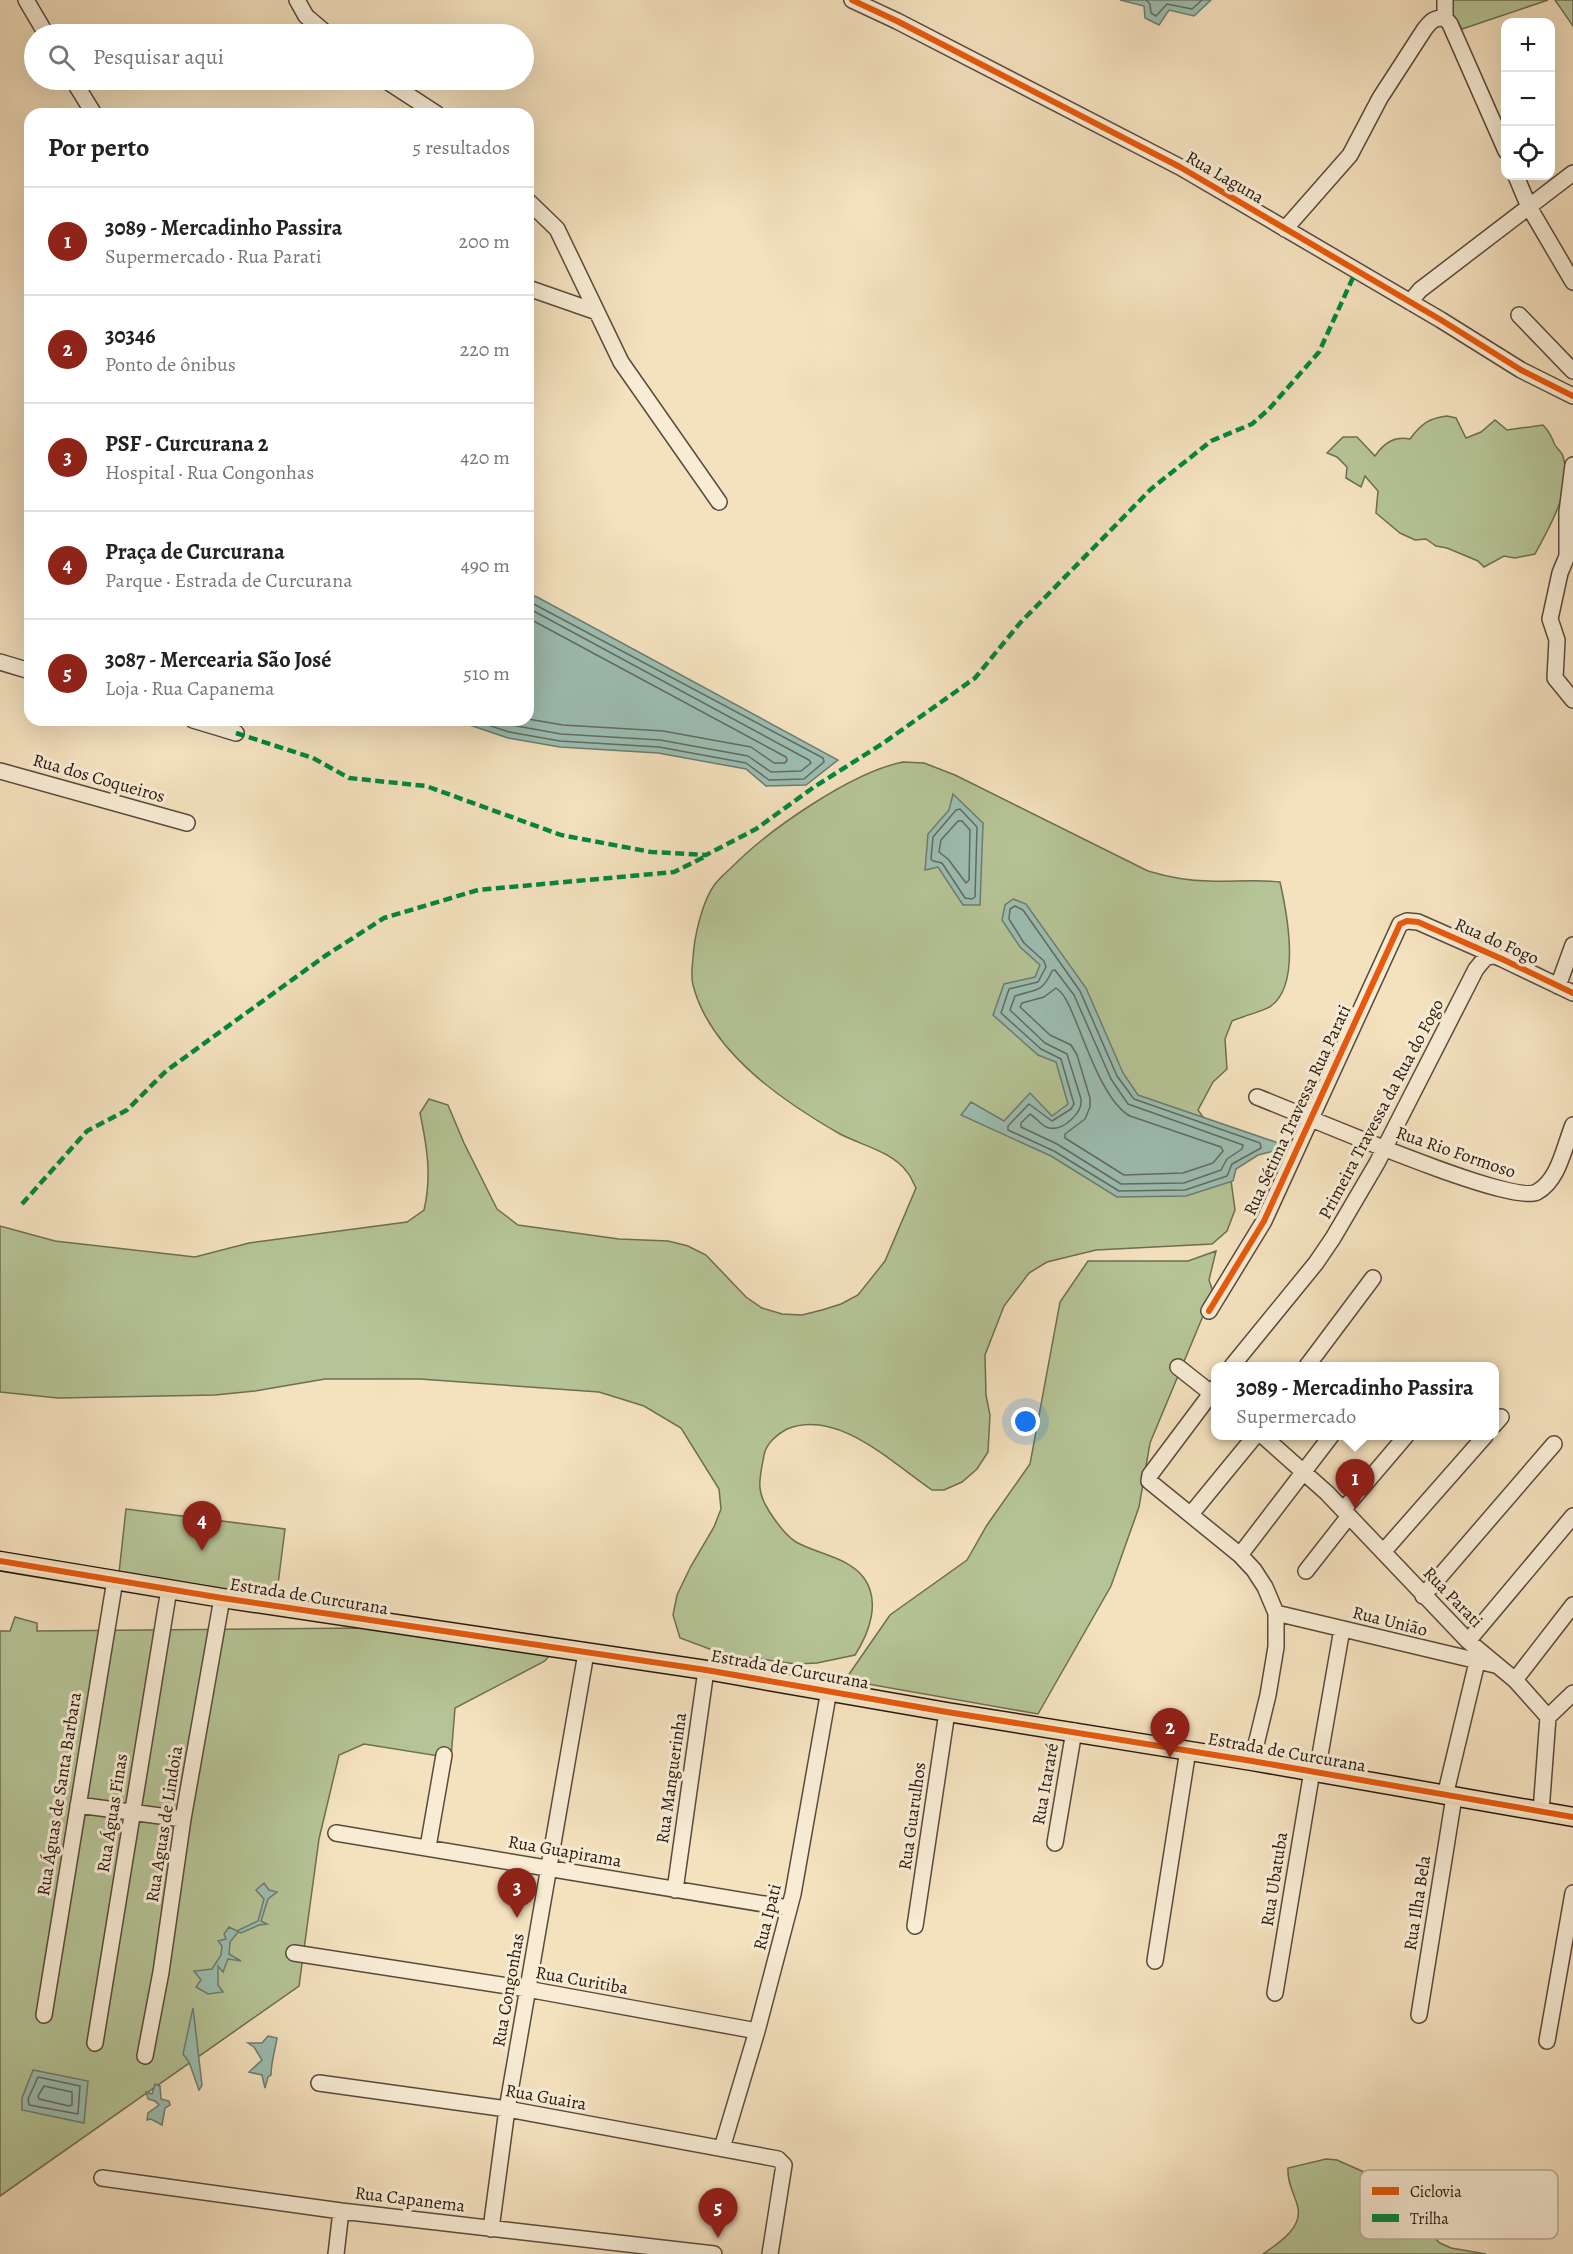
<!DOCTYPE html>
<html lang="pt">
<head>
<meta charset="utf-8">
<style>
	body { margin:0; font-family:Alegreya,serif; background:#f6f6f6; color:#222 }
	.controls { position:absolute; right:18px; top:18px; display:grid; overflow:hidden; border-radius:12px; box-shadow:0 6px 24px #0002 }
	.controls button { width:54px; height:54px; display:grid; place-items:center; padding:0; border:0; border-bottom:2px solid #e0e0e0; background:#fff; color:#222; font:30px sans-serif }
	.you { position:absolute; left:1026px; top:1422px; width:21px; height:21px; margin:-15px; border:4px solid #fff; border-radius:50%; background:#1a73e8; box-shadow:0 0 0 9px #1a73e833 }
	.badge { display:grid; place-items:center; width:39px; height:39px; border-radius:50%; background:#8f2418; color:#fff; font-size:20px; font-weight:700 }
	.pin { position:absolute; translate:-50% -50px; filter:drop-shadow(0 2px 3px #0008) }
	.pin::after { content:''; position:absolute; top:32px; width:21px; height:18px; background:inherit; clip-path:polygon(0 0,100% 0,50% 100%) }
	.popup { position:absolute; left:1211px; top:1362px; width:288px; height:78px; box-sizing:border-box; display:grid; place-content:center; border-radius:12px; background:#fff; filter:drop-shadow(0 2px 4px #0005); font-size:20px; white-space:nowrap; color:#767676 }
	.popup b { font-size:22px; color:#222 }
	.popup::after { content:''; position:absolute; left:50%; top:100%; margin-left:-12px; border:12px solid transparent; border-top-color:#fff }
	.list { margin:0; padding:0; list-style:none }
	h2 { display:flex; justify-content:space-between; align-items:center; height:78px; margin:0; padding:0 24px; font-size:26px }
	h2 small { font-size:20px; font-weight:400; color:#767676 }
	.list li { display:grid; grid-template-columns:39px 1fr auto; gap:18px; align-items:center; box-sizing:border-box; height:108px; padding:0 24px; border-top:2px solid #e0e0e0 }
	.list b { display:block; font-size:22px; white-space:nowrap }
	.list p { margin:0; font-size:20px; white-space:nowrap; color:#767676 }
	.list em { font-size:20px; font-style:normal; color:#767676 }
	.icon { flex:none; width:33px; height:33px; fill:none; stroke:currentColor; stroke-width:2; stroke-linecap:round; stroke-linejoin:round }
	.map { position:relative; flex:none; width:1573px; height:2254px; overflow:hidden }
	.search { position:absolute; background:#fff; box-shadow:0 6px 24px #0002; left:24px; top:24px; width:510px; height:66px; display:flex; align-items:center; gap:15px; box-sizing:border-box; padding:0 21px; border-radius:33px; color:#767676; font-size:22px }
	.panel { position:absolute; background:#fff; box-shadow:0 6px 24px #0002; left:24px; top:108px; width:510px; height:618px; border-radius:18px }
	.map>svg:first-child { display:block }
	.green { fill:#b5c496; stroke:#6e6e53; stroke-width:1.5 }
	.water { fill:#9cbeb2; stroke:#6d7c71; stroke-width:1.5 }
	.lines { fill:none; stroke-linecap:round; stroke-linejoin:round }
	.shore { stroke:#626b61; stroke-width:1.5 }
	.minor-casing { stroke:#5a4a3c; stroke-width:18 }
	.major-casing { stroke:#271810; stroke-width:21 }
	.minor { stroke:#f8ecd5; stroke-width:15 }
	.major { stroke:#f4e1be; stroke-width:18 }
	.quiet { stroke:#00873e; stroke-width:4.5; stroke-dasharray:9 4.5; stroke-linecap:butt }
	.cycleway-casing { stroke:#f8ecd5; stroke-width:10 }
	.cycleway { stroke:#e8590c; stroke-width:6 }
	.labels { text-anchor:middle; dominant-baseline:central; stroke-width:6; stroke-linejoin:round; paint-order:stroke }
	.street-label { font-size:18px; fill:#271810; stroke:#f8ecd5 }
	.key { fill:#f8ecd5; stroke:#b9ac9a; stroke-width:1.5 }
	.key-label { font-size:16px; fill:#271810 }
</style>
</head>
<body>
<div class="map">
<svg width="1573" height="2254" viewBox="0 0 1573 2254">
	<rect width="100%" height="100%" fill="#f4e1be"/>
	<filter id="stains"><feTurbulence type="fractalNoise" baseFrequency=".00333" numOctaves="4"/><feColorMatrix values="0 0 0 0 .2 0 0 0 0 .09 0 0 0 0 .02 0 0 0 .5 -.17"/></filter>
	<radialGradient id="worn" r=".72"><stop offset=".6" stop-color="#630" stop-opacity="0"/><stop offset="1" stop-color="#630" stop-opacity=".3"/></radialGradient>
	<path class="green" d="M 1444,0 L 1548,0 L 1462,29 Z
		M 1555,0 L 1573,0 L 1573,26 Z
		M 1447,416 L 1456,418 L 1466,438 L 1481,432 L 1495,420 L 1507,430 L 1543,425 C 1550,432 1551,436 1555,445 C 1557,449 1561,451 1563,456 C 1573,488 1550,526 1535,554 L 1515,558 L 1504,556 L 1484,567 L 1478,561 L 1447,548 L 1436,546 L 1426,539 L 1415,540 L 1400,533 L 1376,513 L 1378,491 L 1365,476 L 1361,487 L 1346,478 L 1347,467 L 1337,457 L 1327,453 L 1343,437 L 1357,437 L 1375,456 C 1384,443 1394,436 1410,439 C 1421,424 1429,418 1447,416 Z
		M 903,762 L 924,763 L 955,775 L 1148,871 C 1168,877 1188,881 1209,881 C 1233,882 1256,879 1280,882 C 1287,913 1301,984 1271,1006 C 1267,1010 1240,1017 1232,1021 L 1225,1039 L 1227,1069 L 1213,1082 L 1198,1110 L 1208,1124 L 1230,1173 L 1235,1210 L 1227,1231 L 1212,1244 L 1096,1250 L 1047,1262 L 1029,1273 L 1004,1306 L 985,1355 L 986,1395 L 990,1415 L 988,1452 L 977,1469 L 962,1482 L 944,1490 L 932,1490 C 893,1464 838,1408 787,1429 C 777,1434 766,1444 764,1455 C 760,1479 755,1489 769,1511 C 776,1522 785,1535 796,1542 C 817,1554 849,1557 864,1578 C 881,1602 869,1633 855,1655 L 817,1663 L 796,1664 L 723,1654 L 680,1638 L 673,1615 L 677,1595 L 691,1566 L 714,1527 L 721,1509 L 719,1489 L 681,1428 L 644,1406 L 599,1392 L 420,1379 L 325,1379 L 255,1391 L 215,1395 L 58,1398 L 0,1392 L 0,1226 L 55,1241 L 195,1257 L 249,1243 L 407,1222 L 424,1210 C 432,1177 427,1146 420,1113 L 429,1099 L 448,1105 L 464,1143 L 497,1209 L 518,1225 L 619,1239 L 668,1241 L 688,1246 L 706,1255 L 746,1297 L 762,1308 L 782,1314 L 802,1315 L 822,1310 L 841,1304 L 858,1295 L 885,1261 L 916,1188 C 913,1183 911,1176 907,1172 C 893,1152 861,1145 840,1134 C 784,1102 710,1052 693,985 C 691,977 692,966 693,958 C 694,938 702,901 715,884 C 719,879 725,873 731,868 C 768,830 852,772 903,762 Z
		M 1216,1251 L 1209,1280 L 1213,1292 L 1150,1443 L 1139,1507 L 1111,1586 L 1038,1714 L 845,1680 L 890,1615 L 967,1560 L 987,1525 L 1030,1464 L 1060,1302 L 1088,1261 L 1188,1261 Z
		M 126,1509 L 285,1529 L 276,1600 L 119,1573 Z
		M 15,1617 L 37,1623 L 37,1631 L 361,1628 L 549,1656 L 545,1661 L 455,1708 L 451,1758 L 364,1744 L 339,1755 L 319,1839 L 299,1986 L 0,2196 L 0,1631 L 10,1631 Z
		M 1326,2159 L 1337,2160 L 1364,2172 L 1440,2243 L 1451,2248 L 1486,2254 L 1263,2254 C 1277,2244 1302,2229 1298,2208 C 1295,2194 1287,2184 1288,2168 Z"/>
	<path class="water" d="M 1120,0 L 1211,0 L 1194,16 L 1169,10 L 1159,25 L 1145,18 L 1144,6 Z
		M 528,594 L 537,597 L 838,760 L 806,785 L 766,786 L 746,769 L 658,753 L 560,747 L 508,738 L 455,720 L 528,720 Z
		M 953,794 L 983,823 L 980,905 L 963,905 L 938,867 L 925,870 L 928,834 L 949,810 Z
		M 1013,899 L 1026,904 L 1086,988 L 1123,1073 L 1138,1095 L 1290,1147 L 1258,1155 L 1236,1169 L 1233,1181 L 1186,1196 L 1117,1197 L 1051,1156 L 961,1115 L 971,1102 L 1004,1121 L 1030,1093 L 1052,1116 L 1068,1104 L 1056,1062 L 1038,1055 L 993,1015 L 1004,984 L 1035,977 L 1040,965 L 1020,947 L 1002,920 L 1005,905 Z
		M 264,1883 L 269,1890 L 277,1892 L 268,1899 L 261,1921 L 267,1924 L 259,1925 L 241,1933 L 238,1932 L 230,1942 L 229,1954 L 241,1961 L 228,1959 L 223,1972 L 218,1966 L 218,1985 L 223,1992 L 208,1994 L 196,1987 L 201,1980 L 194,1971 L 212,1969 L 221,1955 L 222,1946 L 218,1941 L 226,1939 L 224,1934 L 229,1927 L 237,1931 L 258,1921 L 264,1899 L 256,1890 Z
		M 193,2008 L 202,2085 L 199,2090 L 189,2062 L 183,2054 Z
		M 268,2036 L 277,2038 C 275,2051 271,2062 271,2075 L 268,2077 L 265,2088 L 262,2075 L 249,2072 L 262,2060 L 254,2047 L 248,2043 L 262,2043 Z
		M 33,2070 L 88,2081 L 84,2123 L 22,2110 L 22,2098 Z
		M 155,2084 L 160,2086 L 161,2099 L 169,2101 L 170,2105 L 165,2108 L 162,2125 L 151,2119 L 147,2120 L 148,2113 L 159,2105 L 155,2101 L 148,2099 L 146,2092 L 152,2094 Z"/>
	<g class="lines">
		<path class="shore" d="M 1146,0 L 1150,4 L 1151,13 L 1156,16 L 1167,4 L 1192,9 L 1202,0
			M 528,618 L 786,757 L 787,760 L 785,763 L 774,763 L 751,747 L 663,731 L 563,725 L 528,719
			M 473,720 L 509,732 L 560,741 L 659,747 L 746,763 L 769,780 L 804,779 L 824,762 L 823,758 L 528,601
			M 497,720 L 511,725 L 561,734 L 660,740 L 748,756 L 771,772 L 801,771 L 811,763 L 809,760 L 528,608
			M 960,809 L 977,827 L 975,897 L 972,899 L 965,898 L 942,863 L 933,861 L 931,859 L 933,837 L 956,810 Z
			M 958,821 L 962,821 L 970,830 L 969,880 L 966,883 L 948,859 L 939,852 L 941,840 Z
			M 1015,906 L 1023,910 L 1080,991 L 1117,1076 L 1134,1099 L 1260,1143 L 1261,1148 L 1232,1164 L 1227,1176 L 1185,1190 L 1119,1191 L 1054,1151 L 1008,1130 L 1008,1126 L 1029,1104 L 1052,1121 L 1071,1109 L 1074,1104 L 1061,1059 L 1041,1049 L 1001,1013 L 1009,989 L 1038,982 L 1046,967 L 1044,961 L 1024,943 L 1009,919 L 1010,909 Z
			M 1055,970 L 1074,995 L 1111,1079 L 1128,1104 L 1243,1145 L 1242,1149 L 1227,1159 L 1221,1170 L 1184,1183 L 1121,1184 L 1057,1144 L 1021,1127 L 1021,1123 L 1030,1114 C 1037,1118 1042,1127 1049,1128 C 1064,1131 1083,1112 1081,1099 L 1067,1054 L 1045,1043 L 1010,1010 L 1015,996 C 1036,989 1042,993 1052,971 Z
			M 1056,988 C 1066,995 1070,1008 1075,1019 C 1086,1045 1105,1103 1130,1116 L 1221,1147 L 1223,1151 L 1213,1163 L 1183,1173 L 1124,1175 L 1065,1138 L 1065,1134 L 1085,1119 L 1090,1107 L 1090,1098 L 1077,1055 L 1071,1045 L 1050,1035 L 1020,1007 L 1022,1003 L 1044,997 Z
			M 38,2077 L 80,2086 L 78,2114 L 29,2105 L 28,2099 Z
			M 44,2086 L 72,2092 L 72,2105 L 69,2106 L 39,2099 L 38,2096 Z"/>
		<defs>
			<path id="minor" d="M 26,0 L 46,34
				M 297,0 L 306,16 L 327,34
				M 852,0 L 897,21 L 1180,167 L 1441,320 L 1521,370 L 1573,396
				M 1445,18 L 1450,24 L 1506,151
				M 1445,18 L 1445,0
				M 73,80 L 94,114
				M 385,80 L 437,114
				M 1516,176 L 1529,207 L 1573,282
				M 528,201 L 557,229 L 621,362 L 719,502
				M 1285,229 L 1350,155 L 1380,98 L 1424,30 C 1430,22 1434,17 1445,18
				M 528,288 L 597,312
				M 1410,302 L 1420,290 L 1573,173
				M 1519,315 L 1573,371
				M 1573,465 L 1567,512 L 1567,556 L 1560,573 L 1550,619 L 1557,640 L 1555,678 L 1573,700
				M 0,662 L 30,671
				M 193,720 L 236,733
				M 0,771 L 187,823
				M 1558,986 L 1573,945
				M 1257,1097 C 1297,1112 1510,1206 1537,1192 C 1559,1180 1564,1147 1573,1125
				M 1209,1311 L 1264,1221 L 1400,924 L 1407,921 L 1418,922 L 1502,959 L 1573,993
				M 1232,1366 L 1316,1263 L 1333,1238 L 1377,1163 L 1476,969 L 1486,957 L 1494,956
				M 1307,1366 L 1373,1278
				M 1178,1367 L 1216,1397
				M 1216,1387 L 1150,1475 L 1149,1481 L 1240,1555 L 1254,1570 L 1265,1587 L 1276,1613 L 1276,1647 L 1268,1695 L 1252,1761
				M 1494,1425 L 1501,1417
				M 1263,1436 L 1327,1493 L 1468,1641 L 1515,1680 L 1548,1717 L 1541,1812
				M 1343,1510 L 1406,1436
				M 1191,1514 L 1255,1436
				M 1383,1552 L 1485,1436
				M 1240,1555 L 1331,1436
				M 1306,1571 L 1349,1516
				M 1423,1596 L 1554,1444
				M 1276,1613 L 1495,1665
				M 1468,1641 L 1573,1516
				M 1515,1680 L 1573,1605
				M 1548,1717 L 1573,1693
				M 1317,1772 L 1342,1629
				M 1445,1796 L 1477,1662
				M 78,1805 L 183,1819
				M 336,1833 L 788,1908
				M 1055,1843 L 1074,1731
				M 428,1847 L 444,1755
				M 675,1890 L 706,1670
				M 915,1926 L 947,1712
				M 294,1953 L 527,1989 L 757,2031
				M 1155,1961 L 1188,1750
				M 1275,1993 L 1312,1771
				M 44,2015 L 115,1580
				M 1419,2015 L 1454,1797
				M 1547,2041 L 1573,1893
				M 95,2043 L 169,1589
				M 145,2056 L 161,1972 L 183,1819 L 222,1598
				M 319,2083 L 507,2109 L 778,2159 L 784,2165 L 770,2254
				M 722,2148 L 757,2031 L 793,1894 L 829,1690
				M 102,2178 L 341,2211 L 714,2254
				M 491,2229 L 507,2109 L 586,1653
				M 336,2254 L 341,2211"/>
			<path id="major" d="M 0,1561 L 222,1598 L 706,1670 L 947,1712 L 1252,1761 L 1573,1817"/>
		</defs>
		<use href="#minor" class="minor-casing"/>
		<use href="#major" class="major-casing"/>
		<use href="#minor" class="minor"/>
		<use href="#major" class="major"/>
		<path class="quiet" d="M 236,733 L 313,758 L 349,778 L 426,786 L 561,835 L 651,852 L 706,855 L 756,829 L 814,787 L 882,744 L 975,678 L 1020,623 L 1151,489 L 1211,441 L 1252,424 L 1269,409 L 1319,352 L 1356,271
			M 22,1204 L 87,1131 L 127,1110 L 166,1071 L 325,956 L 384,918 L 478,890 L 674,872 L 706,856"/>
		<defs>
			<path id="cycleway" d="M 852,0 L 897,21 L 1180,167 L 1441,320 L 1521,370 L 1573,396
				M 1209,1311 L 1264,1221 L 1400,924 L 1407,921 L 1418,922 L 1502,959 L 1573,993
				M 0,1561 L 222,1598 L 706,1670 L 947,1712 L 1252,1761 L 1573,1817"/>
		</defs>
		<use href="#cycleway" class="cycleway-casing"/>
		<use href="#cycleway" class="cycleway"/>
	</g>
	<g class="labels">
		<g class="street-label">
			<text transform="translate(1225 177) rotate(30)">Rua Laguna</text>
			<text transform="translate(99 778) rotate(16)">Rua dos Coqueiros</text>
			<text transform="translate(1497 941) rotate(24)">Rua do Fogo</text>
			<text transform="translate(1381 1109) rotate(-62)">Primeira Travessa da Rua do Fogo</text>
			<text transform="translate(1297 1110) rotate(-65)">Rua Sétima Travessa Rua Parati</text>
			<text transform="translate(1456 1152) rotate(19)">Rua Rio Formoso</text>
			<text transform="translate(309 1596) rotate(9)">Estrada de Curcurana</text>
			<text transform="translate(1453 1597) rotate(46)">Rua Parati</text>
			<text transform="translate(1390 1621) rotate(14)">Rua União</text>
			<text transform="translate(790 1669) rotate(10)">Estrada de Curcurana</text>
			<text transform="translate(1287 1752) rotate(10)">Estrada de Curcurana</text>
			<text transform="translate(671 1778) rotate(-82)">Rua Manguerinha</text>
			<text transform="translate(1045 1784) rotate(-80)">Rua Itararé</text>
			<text transform="translate(59 1794) rotate(-81)">Rua Águas de Santa Barbara</text>
			<text transform="translate(112 1813) rotate(-81)">Rua Águas Finas</text>
			<text transform="translate(912 1816) rotate(-82)">Rua Guarulhos</text>
			<text transform="translate(164 1824) rotate(-81)">Rua Aguas de Lindoia</text>
			<text transform="translate(565 1851) rotate(10)">Rua Guapirama</text>
			<text transform="translate(1274 1879) rotate(-81)">Rua Ubatuba</text>
			<text transform="translate(1417 1903) rotate(-81)">Rua Ilha Bela</text>
			<text transform="translate(767 1917) rotate(-76)">Rua Ipati</text>
			<text transform="translate(582 1980) rotate(10)">Rua Curitiba</text>
			<text transform="translate(508 1990) rotate(-80)">Rua Congonhas</text>
			<text transform="translate(546 2097) rotate(10)">Rua Guaira</text>
			<text transform="translate(410 2199) rotate(7)">Rua Capanema</text>
		</g>
	</g>
	<rect x="1360" y="2170" width="198" height="69" rx="9" class="key"/>
	<rect x="1372" y="2187" width="27" height="8" fill="#e8590c"/>
	<rect x="1372" y="2214" width="27" height="8" fill="#00873e"/>
	<g class="key-label">
		<text x="1410" y="2197">Ciclovia</text>
		<text x="1410" y="2224">Trilha</text>
	</g>
	<rect width="100%" height="100%" filter="url(#stains)"/>
	<rect width="100%" height="100%" fill="url(#worn)"/>
</svg>
<div class="controls">
<button>+</button>
<button>−</button>
<button><svg class="icon" aria-label="locate" viewBox="0 0 24 24"><circle cx="12" cy="12" r="6"/><path d="M12 2v4M12 18v4M2 12h4M18 12h4"/></svg></button>
</div>
<div class="you"></div>
<div class="pin badge" style="left:1355px;top:1509px">1</div>
<div class="popup"><b>3089 - Mercadinho Passira</b>Supermercado</div>
<div class="pin badge" style="left:1170px;top:1758px">2</div>
<div class="pin badge" style="left:517px;top:1918px">3</div>
<div class="pin badge" style="left:202px;top:1551px">4</div>
<div class="pin badge" style="left:718px;top:2238px">5</div>
<div class="search"><svg class="icon" aria-label="search" viewBox="0 0 24 24"><circle cx="10" cy="10" r="6"/><path d="M15 15l6 6"/></svg>Pesquisar aqui</div>
<section class="panel">
<h2>Por perto<small>5 resultados</small></h2>
<ul class="list">
<li><span class="badge">1</span><div><b>3089 - Mercadinho Passira</b><p>Supermercado · Rua Parati</p></div><em>200 m</em></li>
<li><span class="badge">2</span><div><b>30346</b><p>Ponto de ônibus</p></div><em>220 m</em></li>
<li><span class="badge">3</span><div><b>PSF - Curcurana 2</b><p>Hospital · Rua Congonhas</p></div><em>420 m</em></li>
<li><span class="badge">4</span><div><b>Praça de Curcurana</b><p>Parque · Estrada de Curcurana</p></div><em>490 m</em></li>
<li><span class="badge">5</span><div><b>3087 - Mercearia São José</b><p>Loja · Rua Capanema</p></div><em>510 m</em></li>
</ul>
</section>
</div>
</body>
</html>
